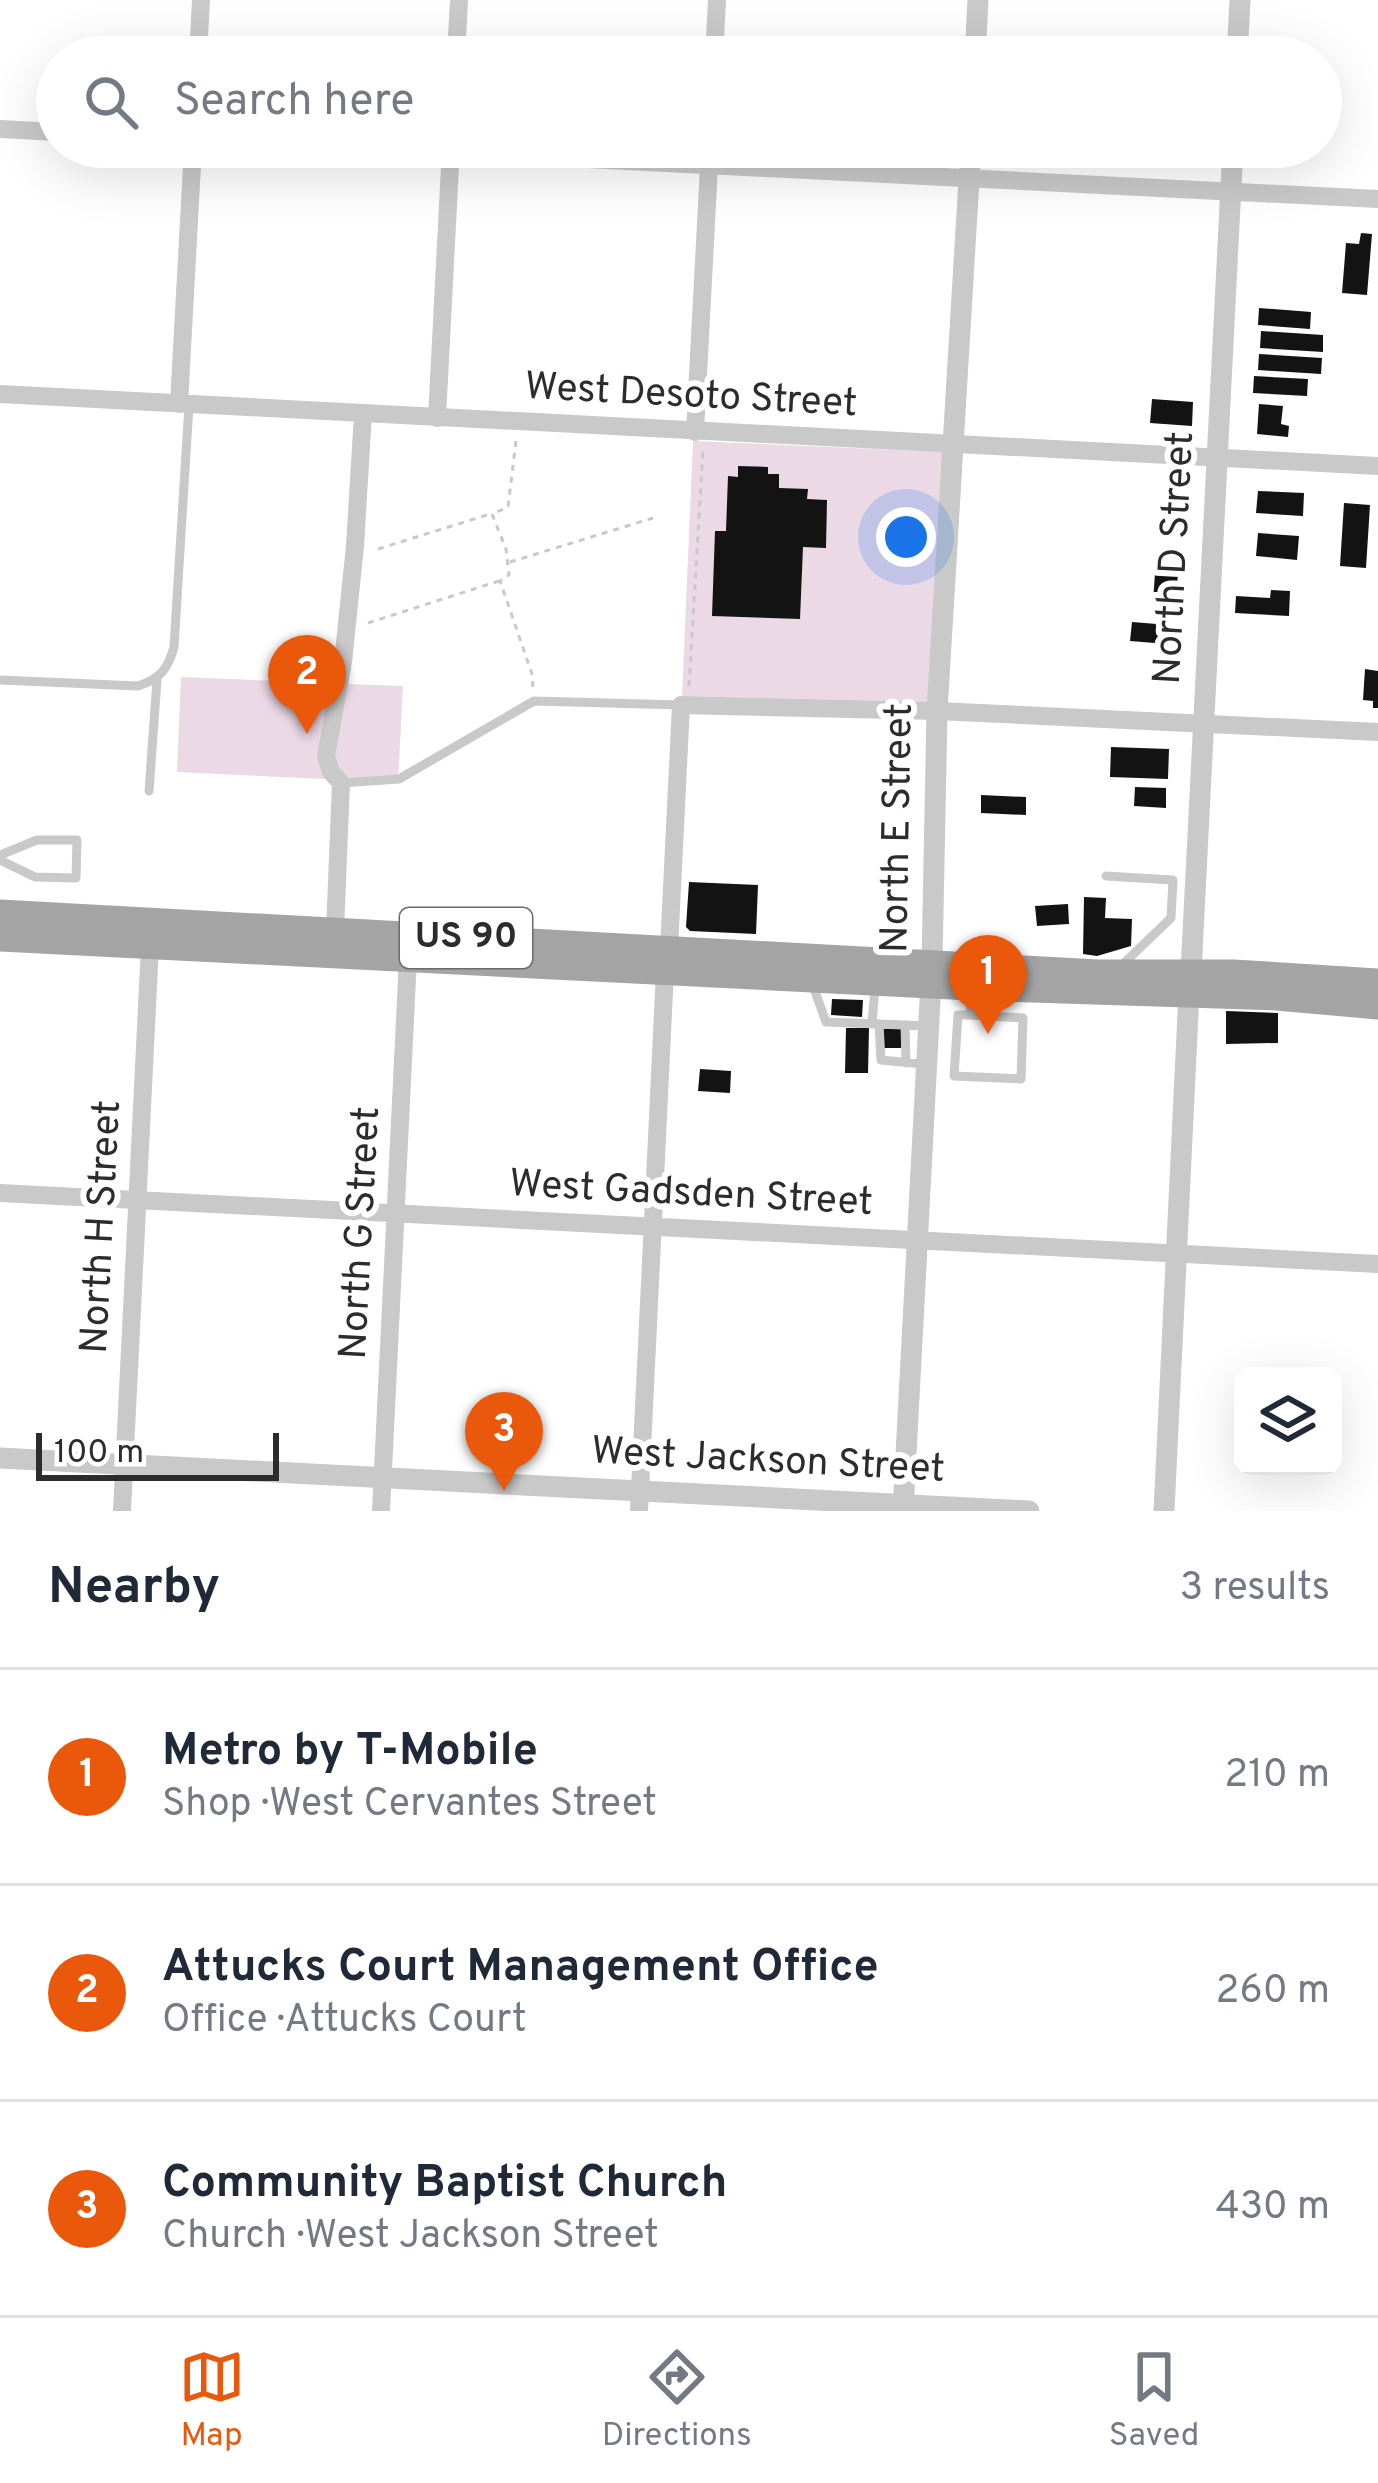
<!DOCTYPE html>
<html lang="en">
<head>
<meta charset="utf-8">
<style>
	body { margin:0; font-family:Overpass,sans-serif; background:#f6f6f7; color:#1f2937 }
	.controls { position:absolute; right:36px; bottom:36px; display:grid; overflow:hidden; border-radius:18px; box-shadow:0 12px 48px #0002 }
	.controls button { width:108px; height:108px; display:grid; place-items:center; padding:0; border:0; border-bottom:3px solid #e0e1e3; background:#fff; color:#1f2937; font:60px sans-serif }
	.scale { position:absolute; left:36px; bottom:30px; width:243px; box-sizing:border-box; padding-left:12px; border:6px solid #2c2c2c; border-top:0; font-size:33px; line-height:42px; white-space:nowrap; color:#2c2c2c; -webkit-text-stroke:9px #fff; paint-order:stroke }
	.you { position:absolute; left:906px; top:537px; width:42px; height:42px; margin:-30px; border:9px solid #fff; border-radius:50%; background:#1a73e8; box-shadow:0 0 0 18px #1a73e833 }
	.badge { display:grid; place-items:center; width:78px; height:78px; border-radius:50%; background:#ea580c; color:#fff; font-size:39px; font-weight:700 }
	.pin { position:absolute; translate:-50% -99px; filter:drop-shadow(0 3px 6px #0008) }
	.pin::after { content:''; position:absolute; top:63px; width:42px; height:36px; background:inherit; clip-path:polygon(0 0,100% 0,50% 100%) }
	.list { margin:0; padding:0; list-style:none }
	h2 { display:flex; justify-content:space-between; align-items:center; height:156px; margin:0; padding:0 48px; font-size:51px }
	h2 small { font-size:39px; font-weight:400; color:#747a83 }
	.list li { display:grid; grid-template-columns:78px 1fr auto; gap:36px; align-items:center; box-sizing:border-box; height:216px; padding:0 48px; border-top:3px solid #e0e1e3 }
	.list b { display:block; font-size:45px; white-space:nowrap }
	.list p { margin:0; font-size:39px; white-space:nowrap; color:#747a83 }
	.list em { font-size:39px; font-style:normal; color:#747a83 }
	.icon { flex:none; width:66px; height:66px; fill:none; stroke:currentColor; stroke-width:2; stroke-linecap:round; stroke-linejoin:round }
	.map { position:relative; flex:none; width:1378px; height:1511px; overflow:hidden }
	.search { position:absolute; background:#fff; box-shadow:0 12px 48px #0002; left:36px; right:36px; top:36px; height:132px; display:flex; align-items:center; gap:30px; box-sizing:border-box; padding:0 42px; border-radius:66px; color:#747a83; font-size:45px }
	.sheet { height:804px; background:#fff }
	nav { display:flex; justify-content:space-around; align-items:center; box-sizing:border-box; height:168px; border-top:3px solid #e0e1e3; background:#fff; font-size:33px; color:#747a83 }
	nav a { display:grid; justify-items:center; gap:6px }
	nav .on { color:#ea580c }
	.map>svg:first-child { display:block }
	.green { fill:#ebd9e6 }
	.building { fill:#131313 }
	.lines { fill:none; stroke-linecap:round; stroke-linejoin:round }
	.path { stroke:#c9c9c9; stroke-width:3; stroke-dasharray:6 6; stroke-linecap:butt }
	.service { stroke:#c9c9c9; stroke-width:9 }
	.minor { stroke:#c9c9c9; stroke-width:18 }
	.tertiary { stroke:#c9c9c9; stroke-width:21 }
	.primary { stroke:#a4a4a4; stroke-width:27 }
	.labels { text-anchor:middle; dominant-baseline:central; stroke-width:12; stroke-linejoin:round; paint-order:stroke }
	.shield { fill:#fff; stroke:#6b6b6b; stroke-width:3 }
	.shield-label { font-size:36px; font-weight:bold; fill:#2c2c2c }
	.street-label { font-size:39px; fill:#2c2c2c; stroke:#fff }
</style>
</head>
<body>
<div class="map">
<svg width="1378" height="1511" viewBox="0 0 1378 1511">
	<rect width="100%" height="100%" fill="#fff"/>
	<path class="green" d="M 693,441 L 943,452 L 929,702 L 682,696 Z
		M 181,677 L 331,683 L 323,775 L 325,779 L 177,772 Z
		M 347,684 L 403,686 L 398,783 L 348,781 L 338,767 L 335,755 Z"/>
	<path class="building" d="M 1361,233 L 1372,234 L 1367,295 L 1342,293 L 1346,243 L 1359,244 Z
		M 1259,308 L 1311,312 L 1310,329 L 1258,325 Z
		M 1261,331 L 1323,335 L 1323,352 L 1260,348 Z
		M 1259,354 L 1322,358 L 1321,374 L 1258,370 Z
		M 1254,376 L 1308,379 L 1307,396 L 1253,393 Z
		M 1152,399 L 1193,402 L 1192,426 L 1150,423 Z
		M 1259,404 L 1283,406 L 1281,424 L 1289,426 L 1288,437 L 1257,434 Z
		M 738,466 L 768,467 L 768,474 L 779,474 L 779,488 L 808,489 L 807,499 L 827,500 L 826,548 L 803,547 L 800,619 L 712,616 L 715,531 L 726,531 L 728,476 L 738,477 Z
		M 1258,491 L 1304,493 L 1303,516 L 1256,513 Z
		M 1344,503 L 1370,505 L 1366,568 L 1340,566 Z
		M 1258,533 L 1299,536 L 1297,560 L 1256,556 Z
		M 1155,573 L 1178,575 L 1175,604 L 1153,602 Z
		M 1271,590 L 1290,591 L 1289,616 L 1235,613 L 1236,596 L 1270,598 Z
		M 1132,622 L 1169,625 L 1167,644 L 1130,641 Z
		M 1365,669 L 1378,671 L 1378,708 L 1373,708 L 1373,701 L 1363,700 Z
		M 1111,747 L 1169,749 L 1168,779 L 1110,777 Z
		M 1135,787 L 1166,788 L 1166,808 L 1134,806 Z
		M 981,795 L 1026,797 L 1026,815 L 981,813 Z
		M 689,882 L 758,885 L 756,934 L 690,931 L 686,927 Z
		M 1084,897 L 1106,898 L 1105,918 L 1132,919 L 1131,946 L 1097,956 L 1083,954 Z
		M 1068,904 L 1069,924 L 1037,926 L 1035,906 Z
		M 832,999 L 863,1000 L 862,1017 L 831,1015 Z
		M 1226,1011 L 1278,1013 L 1278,1043 L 1226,1044 Z
		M 846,1028 L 869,1028 L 868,1073 L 845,1073 Z
		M 883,1029 L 901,1029 L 901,1048 L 884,1048 Z
		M 700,1069 L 731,1071 L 730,1093 L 698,1091 Z"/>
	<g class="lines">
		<path class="path" d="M 516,441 L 508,507 L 492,514 L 506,549 L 509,575 L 500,581 L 532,674 L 533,688
			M 378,549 L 490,514
			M 510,562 L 653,518
			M 368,623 L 499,581
			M 689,686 L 703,450"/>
		<path class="service" d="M 0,680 L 138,686 C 160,679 168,669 174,647 L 189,405
			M 341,783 L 399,779 L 534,701 L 681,705
			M 149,791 L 157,680
			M 0,855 L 37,840 L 77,840 L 76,878 L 35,877 L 0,860
			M 1106,876 L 1173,880 L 1171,918 L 1121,966
			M 812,983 L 826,1022 L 929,1026
			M 970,1015 L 958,1015 L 954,1076 L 1021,1079 L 1023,1018 L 970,1015 L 971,992
			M 872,1024 L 875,988
			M 879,1024 L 881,1060 L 923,1064
			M 905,1025 L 906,1063"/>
		<path class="minor" d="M 198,57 L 201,0
			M 456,57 L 459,0
			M 714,57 L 717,0
			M 0,129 L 57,132
			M 350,147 L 1378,199
			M 0,394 L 1378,466
			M 179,404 L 193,147
			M 437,418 L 451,147
			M 695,432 L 710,147
			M 335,931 L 341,783 L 331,772 L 326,756 L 343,662 L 355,546 L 363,414
			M 669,949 L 681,705 L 937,711 L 1378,732
			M 0,1193 L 1378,1264
			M 122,1511 L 150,946
			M 381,1511 L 408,958
			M 639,1511 L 665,971"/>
		<path class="tertiary" d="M 975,57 L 978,0
			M 1237,57 L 1240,0
			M 1191,972 L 1233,147
			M 0,1458 L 1029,1511
			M 903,1511 L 932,963 L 937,711 L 971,147
			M 1164,1511 L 1189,993"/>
		<path class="primary" d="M 0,913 L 1098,973 L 1234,973 L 1378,982
			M 0,938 L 971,987 L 1277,997 L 1378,1006"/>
	</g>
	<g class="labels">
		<rect class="shield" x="400" y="908" width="132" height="60" rx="9"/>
		<g class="shield-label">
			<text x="466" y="938">US 90</text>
		</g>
		<g class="street-label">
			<text transform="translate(691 397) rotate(3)">West Desoto Street</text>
			<text transform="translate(1176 558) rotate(-87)">North D Street</text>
			<text transform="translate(899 828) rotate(-89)">North E Street</text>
			<text transform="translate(691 1195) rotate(3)">West Gadsden Street</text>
			<text transform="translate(103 1227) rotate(-87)">North H Street</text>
			<text transform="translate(362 1233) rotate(-87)">North G Street</text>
			<text transform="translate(768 1462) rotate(3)">West Jackson Street</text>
		</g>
	</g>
</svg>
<div class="controls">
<button><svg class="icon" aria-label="layers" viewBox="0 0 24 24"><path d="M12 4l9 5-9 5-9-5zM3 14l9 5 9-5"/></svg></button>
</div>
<div class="scale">100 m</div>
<div class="you"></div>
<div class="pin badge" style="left:988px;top:1034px">1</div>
<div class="pin badge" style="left:307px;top:734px">2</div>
<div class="pin badge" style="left:504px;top:1491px">3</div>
<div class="search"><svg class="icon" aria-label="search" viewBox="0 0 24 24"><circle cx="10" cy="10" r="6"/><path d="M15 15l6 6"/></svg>Search here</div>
</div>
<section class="sheet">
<h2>Nearby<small>3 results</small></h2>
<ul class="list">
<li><span class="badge">1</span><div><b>Metro by T-Mobile</b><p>Shop · West Cervantes Street</p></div><em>210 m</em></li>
<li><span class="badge">2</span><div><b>Attucks Court Management Office</b><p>Office · Attucks Court</p></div><em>260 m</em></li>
<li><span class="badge">3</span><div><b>Community Baptist Church</b><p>Church · West Jackson Street</p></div><em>430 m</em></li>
</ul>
</section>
<nav>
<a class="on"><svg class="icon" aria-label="map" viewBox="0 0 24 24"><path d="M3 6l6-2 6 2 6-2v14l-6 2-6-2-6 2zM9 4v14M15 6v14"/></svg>Map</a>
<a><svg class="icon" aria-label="directions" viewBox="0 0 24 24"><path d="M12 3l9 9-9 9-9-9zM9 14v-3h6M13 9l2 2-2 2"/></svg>Directions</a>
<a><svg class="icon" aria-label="saved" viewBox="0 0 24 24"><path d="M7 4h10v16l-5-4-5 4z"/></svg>Saved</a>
</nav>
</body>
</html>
